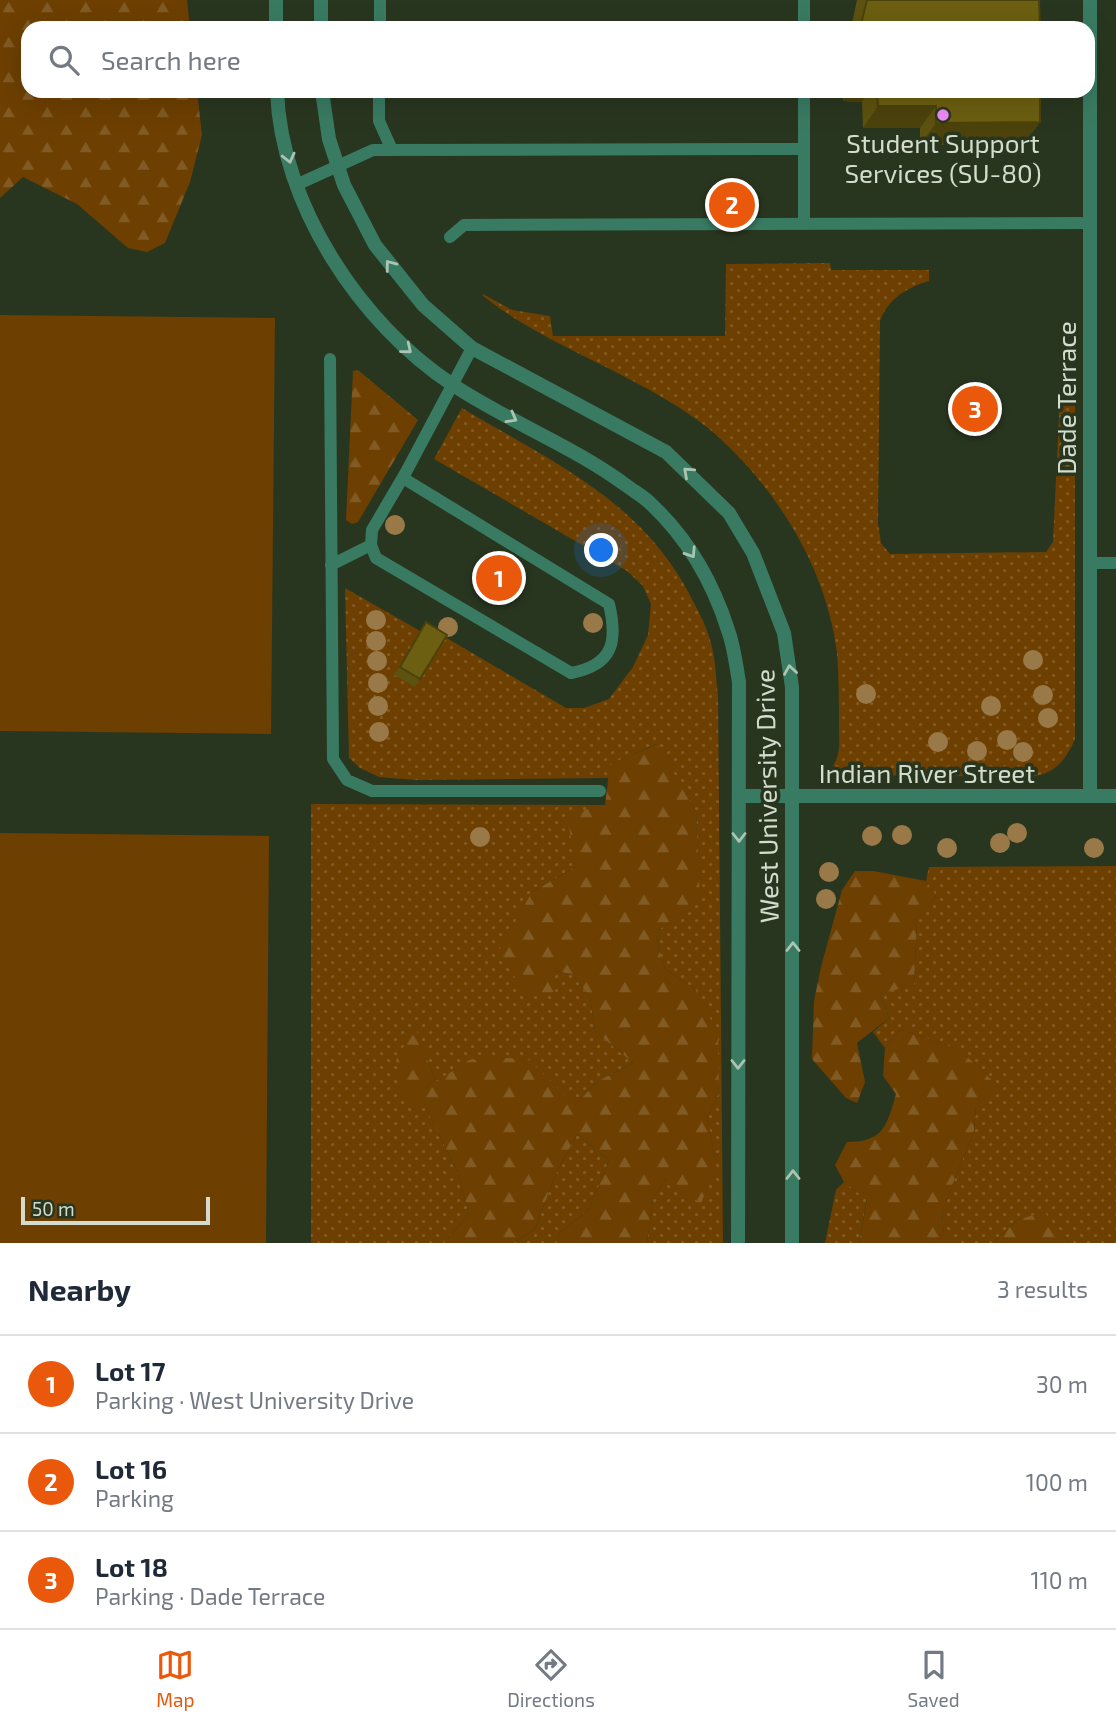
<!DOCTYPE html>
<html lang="en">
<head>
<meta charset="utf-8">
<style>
	body { margin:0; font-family:"Exo 2",sans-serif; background:#f2f2f3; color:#1f2937 }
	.scale { position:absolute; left:21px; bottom:18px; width:189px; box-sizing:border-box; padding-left:7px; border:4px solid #d3dccd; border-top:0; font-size:19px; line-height:24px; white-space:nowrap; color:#d3dccd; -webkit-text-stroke:5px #29361f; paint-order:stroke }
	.you { position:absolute; left:602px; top:551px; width:24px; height:24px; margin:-18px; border:5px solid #fff; border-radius:50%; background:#1a73e8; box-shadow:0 0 0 10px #1a73e833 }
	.badge { display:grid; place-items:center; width:46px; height:46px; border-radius:50%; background:#ea580c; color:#fff; font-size:23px; font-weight:700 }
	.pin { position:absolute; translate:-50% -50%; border:4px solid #fff; box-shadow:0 2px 7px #0006 }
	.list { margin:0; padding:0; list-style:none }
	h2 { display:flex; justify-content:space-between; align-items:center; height:91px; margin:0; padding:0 28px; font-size:30px }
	h2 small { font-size:23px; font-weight:400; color:#747a83 }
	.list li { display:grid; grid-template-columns:46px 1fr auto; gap:21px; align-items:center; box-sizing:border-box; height:98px; padding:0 28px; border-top:2px solid #e0e1e3 }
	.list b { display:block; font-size:26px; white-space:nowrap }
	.list p { margin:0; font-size:23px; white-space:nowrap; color:#747a83 }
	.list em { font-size:23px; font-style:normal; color:#747a83 }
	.icon { flex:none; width:38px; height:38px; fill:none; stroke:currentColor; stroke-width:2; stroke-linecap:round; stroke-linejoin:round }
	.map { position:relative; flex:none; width:1116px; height:1243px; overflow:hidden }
	.search { position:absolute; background:#fff; box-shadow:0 7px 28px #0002; left:21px; right:21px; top:21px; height:77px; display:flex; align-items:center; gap:18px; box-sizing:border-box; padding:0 24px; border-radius:21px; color:#747a83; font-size:26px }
	.sheet { height:385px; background:#fff }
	nav { display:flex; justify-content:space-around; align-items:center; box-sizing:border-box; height:98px; border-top:2px solid #e0e1e3; background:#fff; font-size:19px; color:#747a83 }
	nav a { display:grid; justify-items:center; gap:4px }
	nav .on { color:#ea580c }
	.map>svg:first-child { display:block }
	.grass { fill:url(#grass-dots) }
	.forest { fill:url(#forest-firs) }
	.pitch { fill:#6d3f00 }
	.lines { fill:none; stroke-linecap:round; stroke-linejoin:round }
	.service { stroke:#397b62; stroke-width:12 }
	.minor { stroke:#397b62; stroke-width:14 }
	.tertiary { stroke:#397b62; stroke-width:14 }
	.tree { fill:#997948 }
	.wall { fill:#5d520f }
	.shaded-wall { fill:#4c420c }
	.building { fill:#6c5f11; stroke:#4c420c; stroke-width:2 }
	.oneway { stroke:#acc4b2 }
	.poi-dot { fill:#ee8bf8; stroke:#29361f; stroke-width:2.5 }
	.labels { text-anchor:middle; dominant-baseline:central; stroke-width:7; stroke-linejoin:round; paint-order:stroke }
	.poi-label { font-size:26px; fill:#d3dccd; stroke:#29361f }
	.street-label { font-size:26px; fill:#d3dccd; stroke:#29361f }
</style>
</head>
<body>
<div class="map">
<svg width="1116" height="1243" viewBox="0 0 1116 1243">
	<defs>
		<pattern id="grass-dots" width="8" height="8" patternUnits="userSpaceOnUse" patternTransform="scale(1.75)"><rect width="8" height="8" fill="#6d3f00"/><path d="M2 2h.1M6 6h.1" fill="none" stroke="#815a24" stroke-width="1.8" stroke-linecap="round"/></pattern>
		<pattern id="forest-firs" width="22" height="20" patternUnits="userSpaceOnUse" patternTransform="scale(1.75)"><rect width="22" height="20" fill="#6d3f00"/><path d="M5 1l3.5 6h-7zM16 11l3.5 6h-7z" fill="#815a24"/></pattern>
	</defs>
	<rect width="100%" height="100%" fill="#29361f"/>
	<path class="grass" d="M 830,263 L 831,270 L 929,270 L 929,281 C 906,288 889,298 880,321 L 878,523 L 881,543 L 890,554 L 1046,552 L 1053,542 L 1060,395 L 1065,388 L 1069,388 L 1075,395 L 1075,739 C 1066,760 1054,775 1029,777 L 855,775 L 838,773 L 832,769 C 834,764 837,759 838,754 C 840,746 839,736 839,728 C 839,703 839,678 837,653 C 827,574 784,500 727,445 C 703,421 673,403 644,387 C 590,357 530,334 482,295 L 483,294 L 512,310 L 550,316 L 553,336 L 725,336 L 726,264 Z
		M 462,408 C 554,463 644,501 694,603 C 702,618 710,635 713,652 C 716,666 716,681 718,695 L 723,1243 L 647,1243 L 653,1198 L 666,1179 L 716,1163 L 707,1118 L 719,1092 L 700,993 L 665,969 L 655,933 L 699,899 L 696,811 L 656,744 L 611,764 L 609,778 L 416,780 L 379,777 L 360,768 L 349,758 L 345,588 L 441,643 L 445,637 L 566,708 L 584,708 L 609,699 L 633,667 L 648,635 L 651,604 L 643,586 L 627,571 L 434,459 Z
		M 311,804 L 605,805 L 577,866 L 532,892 L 553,971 L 572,974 L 590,997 L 595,1031 L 633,1063 L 598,1081 L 575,1105 L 436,1082 L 415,1028 L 426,1108 L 457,1171 L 469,1214 L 444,1243 L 311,1243 Z
		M 1116,866 L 1116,1243 L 1069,1243 L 1044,1213 L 1017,1220 L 993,1243 L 951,1243 L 944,1238 L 942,1211 L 974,1131 L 976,1107 L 993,1081 L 959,1050 L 900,1029 L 885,1048 L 873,1032 L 889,1018 L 880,994 L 914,984 L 917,920 L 936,896 L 926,881 L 929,867 Z
		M 577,1134 L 609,1160 L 589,1210 L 559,1233 L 557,1243 L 513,1243 L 535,1229 L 555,1176 Z
		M 844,1182 L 867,1199 L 859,1243 L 825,1243 L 836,1190 Z"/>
	<path class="forest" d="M 0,0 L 187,0 L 190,28 L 28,28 L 28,91 L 197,91 L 202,135 L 190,182 L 165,243 L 147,252 L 128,248 L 77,204 L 23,177 L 0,198 Z
		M 358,370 L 418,420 L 358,522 L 352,524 L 346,520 L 353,371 Z
		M 657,744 L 696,811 L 700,899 L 655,933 L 665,969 L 700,993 L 718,1038 L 719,1092 L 707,1118 L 716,1163 L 701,1204 L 666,1179 L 653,1198 L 647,1243 L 557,1243 L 559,1233 L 589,1210 L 609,1160 L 577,1134 L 555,1176 L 535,1229 L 513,1243 L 444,1243 L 469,1214 L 457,1171 L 426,1108 L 403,1100 L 396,1060 L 415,1027 L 436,1082 L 469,1060 L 496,1057 L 529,1060 L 575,1105 L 598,1081 L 633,1063 L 595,1031 L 590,997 L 572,974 L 553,971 L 553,995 L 526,994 L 498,952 L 532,892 L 577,866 L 566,814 L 605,805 L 610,764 Z
		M 855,871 L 873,871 L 926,881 L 936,896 L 917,921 L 914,985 L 880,994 L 889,1018 L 857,1043 L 865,1082 L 857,1103 L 846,1098 L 812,1059 L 814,1001 L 821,967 L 842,890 Z
		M 900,1029 L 960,1050 L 993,1081 L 995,1099 L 976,1107 L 974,1131 L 942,1211 L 944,1237 L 951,1243 L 859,1243 L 867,1200 L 844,1182 L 835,1165 L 847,1142 C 884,1142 887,1125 896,1094 L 883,1076 L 885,1048 Z
		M 1044,1212 L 1069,1243 L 993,1243 L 1017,1220 Z"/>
	<path class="pitch" d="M 0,315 L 275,318 L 271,734 L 0,731 Z
		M 0,833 L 269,836 L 266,1243 L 0,1243 Z"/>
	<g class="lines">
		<path class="service" d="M 380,28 L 380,0
			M 804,28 L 804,0
			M 379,91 L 379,121 L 392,150
			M 804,91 L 804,224
			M 296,185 L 373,150 L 804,149
			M 450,237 L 464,225 L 1089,223
			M 330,359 L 333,759 L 347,780 L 372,791 L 600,791
			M 403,478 L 609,604 C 618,642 613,665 571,673 L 376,558 L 371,545 L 372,530 L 406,472 L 472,348
			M 1090,563 L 1116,563
			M 331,565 L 371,545"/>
		<path class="minor" d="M 739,796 L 1116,796
			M 1090,796 L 1090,0"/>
		<path class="tertiary" d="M 276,0 L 276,28
			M 321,0 L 321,28
			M 277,91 C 281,204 360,324 453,385 C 509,422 573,446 627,486 C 635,492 645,497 652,505 C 688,539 713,583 728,630 C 734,646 736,665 739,682 L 738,1243
			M 322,91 L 329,139 L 344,185 L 375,245 L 423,305 L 472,348 L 666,452 L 729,513 L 753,553 L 772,602 L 784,633 L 792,687 L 792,1243"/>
	</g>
	<g class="tree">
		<circle cx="395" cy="525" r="10"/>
		<circle cx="376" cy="620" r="10"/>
		<circle cx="593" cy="623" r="10"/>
		<circle cx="448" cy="627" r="10"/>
		<circle cx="376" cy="641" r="10"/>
		<circle cx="1033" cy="660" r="10"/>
		<circle cx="377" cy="661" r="10"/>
		<circle cx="378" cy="683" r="10"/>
		<circle cx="866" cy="694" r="10"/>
		<circle cx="1043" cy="695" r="10"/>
		<circle cx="378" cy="706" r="10"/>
		<circle cx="991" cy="706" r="10"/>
		<circle cx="1048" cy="718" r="10"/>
		<circle cx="379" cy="732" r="10"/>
		<circle cx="1007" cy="740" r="10"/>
		<circle cx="938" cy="742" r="10"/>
		<circle cx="977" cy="751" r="10"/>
		<circle cx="1023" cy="752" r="10"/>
		<circle cx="1017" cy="833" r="10"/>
		<circle cx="902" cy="835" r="10"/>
		<circle cx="872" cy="836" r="10"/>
		<circle cx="480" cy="837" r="10"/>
		<circle cx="1000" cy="843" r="10"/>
		<circle cx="947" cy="848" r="10"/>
		<circle cx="1094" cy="848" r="10"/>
		<circle cx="829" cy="872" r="10"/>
		<circle cx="826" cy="899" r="10"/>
	</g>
	<path class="wall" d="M 857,0 L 1039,0 L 1040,28 L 851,28 Z
		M 844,91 L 1040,91 L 1040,122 L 1024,144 L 920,145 L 920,128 L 863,128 L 862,102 L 843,101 Z
		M 426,622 L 420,679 L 415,687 L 394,675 Z"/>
	<path class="shaded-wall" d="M 850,91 L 869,91 L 862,102 L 843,101 Z
		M 878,106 L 936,106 L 920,128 L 863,128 Z
		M 1040,122 L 1024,144 L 920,145 L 936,123 Z"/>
	<path class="building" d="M 867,0 L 1039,0 L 1040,28 L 862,28 L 862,20 Z
		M 877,91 L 1040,91 L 1040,122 L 936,123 L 936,106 L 878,106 Z
		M 426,622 L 447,635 L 420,679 L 400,667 Z"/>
	<defs><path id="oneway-chevron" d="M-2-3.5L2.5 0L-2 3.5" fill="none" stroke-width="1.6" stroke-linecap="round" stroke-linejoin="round" transform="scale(1.75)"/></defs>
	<g class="oneway">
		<use href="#oneway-chevron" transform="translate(289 158) rotate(76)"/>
		<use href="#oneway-chevron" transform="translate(390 265) rotate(-127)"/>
		<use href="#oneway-chevron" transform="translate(407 349) rotate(39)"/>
		<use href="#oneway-chevron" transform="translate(512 418) rotate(29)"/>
		<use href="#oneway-chevron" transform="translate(688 472) rotate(-138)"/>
		<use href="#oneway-chevron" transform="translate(691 553) rotate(57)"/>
		<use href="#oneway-chevron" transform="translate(790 670) rotate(-99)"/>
		<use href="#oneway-chevron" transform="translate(739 837) rotate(90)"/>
		<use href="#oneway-chevron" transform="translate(793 947) rotate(-90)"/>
		<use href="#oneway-chevron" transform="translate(738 1064) rotate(90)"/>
		<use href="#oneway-chevron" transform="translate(793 1175) rotate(-90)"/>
	</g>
	<circle class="poi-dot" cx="943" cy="115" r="7"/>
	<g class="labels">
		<g class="poi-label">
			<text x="943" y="142">Student Support<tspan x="943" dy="30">Services (SU-80)</tspan></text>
		</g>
		<g class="street-label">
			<text transform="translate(1065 398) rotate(-90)">Dade Terrace</text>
			<text x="927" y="772">Indian River Street</text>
			<text transform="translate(766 796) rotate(-91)">West University Drive</text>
		</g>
	</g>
</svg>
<div class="scale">50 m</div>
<div class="you"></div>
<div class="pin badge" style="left:499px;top:578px">1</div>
<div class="pin badge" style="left:732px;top:205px">2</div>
<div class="pin badge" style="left:975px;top:409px">3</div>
<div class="search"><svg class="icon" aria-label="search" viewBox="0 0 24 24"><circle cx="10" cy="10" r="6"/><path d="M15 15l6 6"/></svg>Search here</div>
</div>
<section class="sheet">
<h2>Nearby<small>3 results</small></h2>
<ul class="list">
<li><span class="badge">1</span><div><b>Lot 17</b><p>Parking · West University Drive</p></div><em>30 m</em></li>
<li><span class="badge">2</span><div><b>Lot 16</b><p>Parking</p></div><em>100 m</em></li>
<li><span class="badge">3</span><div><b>Lot 18</b><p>Parking · Dade Terrace</p></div><em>110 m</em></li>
</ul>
</section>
<nav>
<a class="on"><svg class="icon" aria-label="map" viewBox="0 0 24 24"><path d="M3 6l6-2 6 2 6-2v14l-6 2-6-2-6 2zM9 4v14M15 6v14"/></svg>Map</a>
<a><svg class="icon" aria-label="directions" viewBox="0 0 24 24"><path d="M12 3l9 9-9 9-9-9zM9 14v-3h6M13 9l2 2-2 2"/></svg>Directions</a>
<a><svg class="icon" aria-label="saved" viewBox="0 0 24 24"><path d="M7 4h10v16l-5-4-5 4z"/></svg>Saved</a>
</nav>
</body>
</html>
